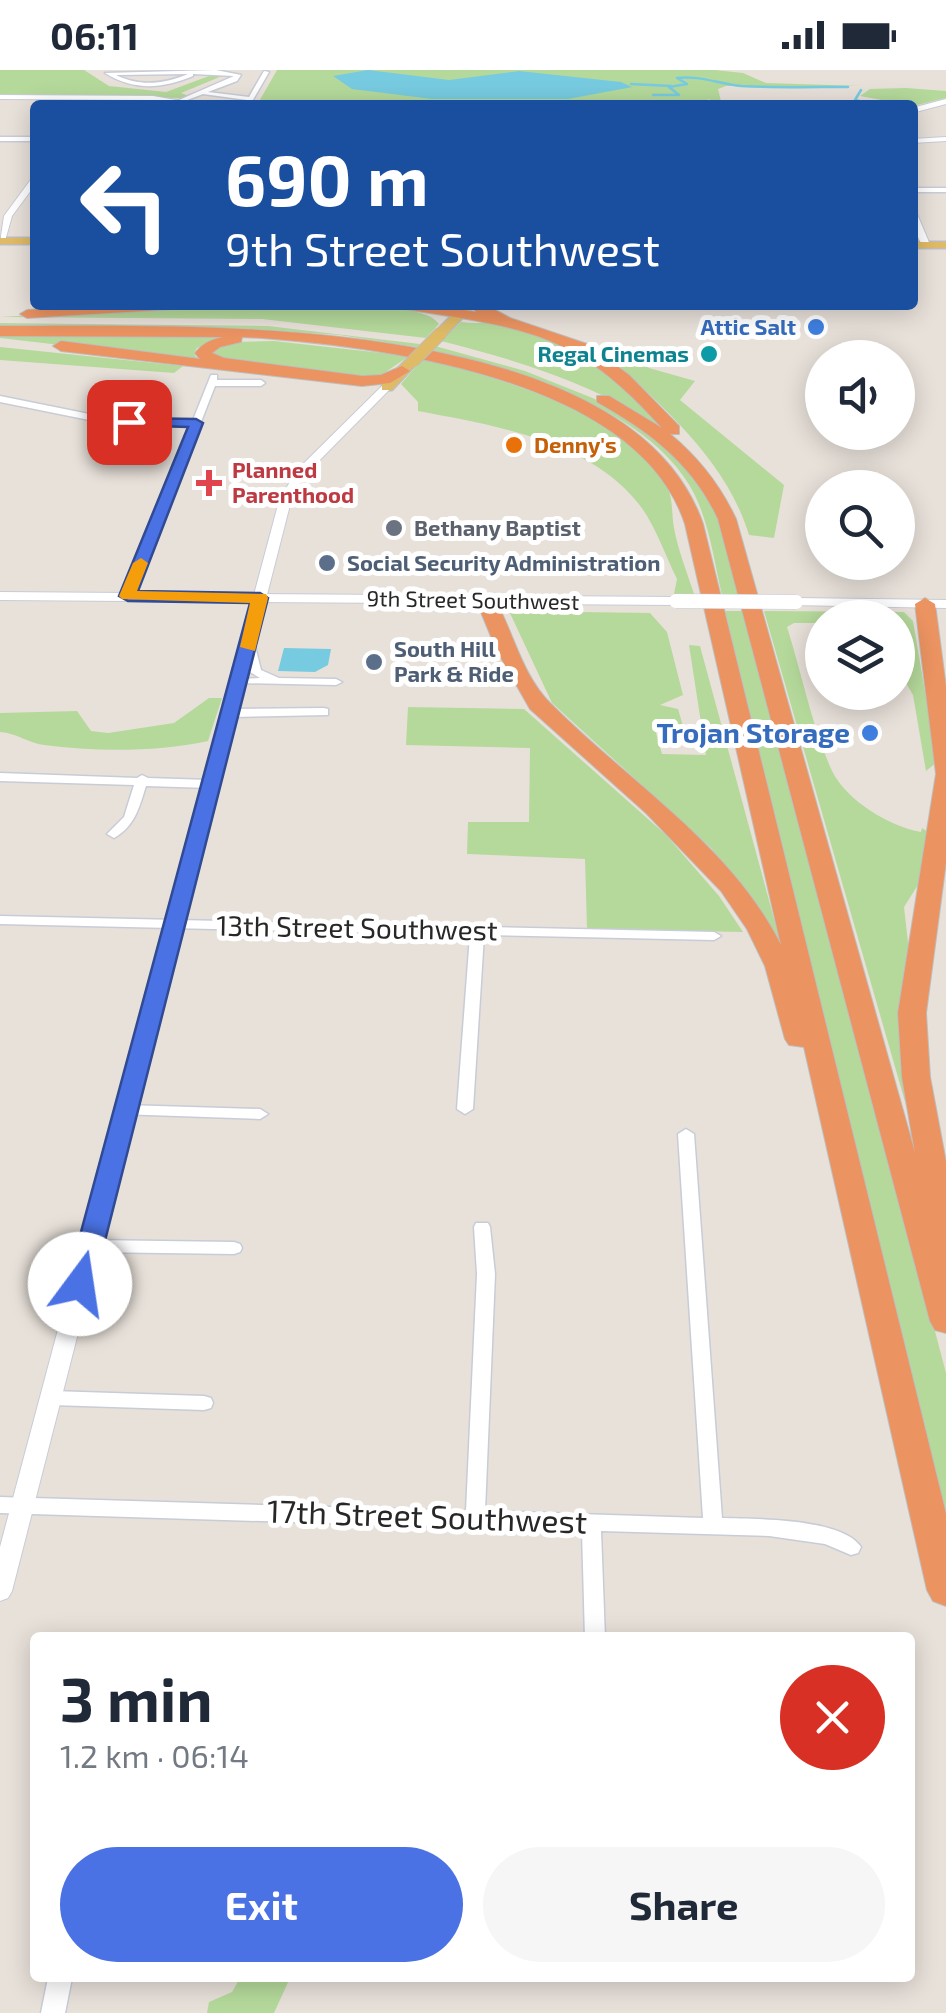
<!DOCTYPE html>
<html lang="en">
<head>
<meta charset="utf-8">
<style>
	body { margin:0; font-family:"Exo 2",sans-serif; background:#f6f6f7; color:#1f2937; height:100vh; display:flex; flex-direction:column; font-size:38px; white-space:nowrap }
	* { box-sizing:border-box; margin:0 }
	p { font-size:32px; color:#747a83 }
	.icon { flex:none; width:55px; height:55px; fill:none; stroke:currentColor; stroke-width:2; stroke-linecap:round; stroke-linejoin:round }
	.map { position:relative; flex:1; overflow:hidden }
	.panel { position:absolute; left:30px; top:1562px; width:885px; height:350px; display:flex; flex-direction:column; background:#fff; border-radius:10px; box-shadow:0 5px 25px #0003 }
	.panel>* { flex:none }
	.top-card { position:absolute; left:30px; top:30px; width:888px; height:210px; border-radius:10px; box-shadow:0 5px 25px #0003; background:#1a4fa0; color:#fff; overflow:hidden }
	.tools { position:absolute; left:805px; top:270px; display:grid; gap:20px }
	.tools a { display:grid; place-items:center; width:110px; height:110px; border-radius:50%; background:#fff; box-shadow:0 5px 25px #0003; font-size:50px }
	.pin { position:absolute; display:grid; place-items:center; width:85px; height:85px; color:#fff; margin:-42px; border-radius:20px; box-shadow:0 5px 15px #0006 }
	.me { position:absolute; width:110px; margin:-55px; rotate:14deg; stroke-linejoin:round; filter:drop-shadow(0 0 8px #0008) }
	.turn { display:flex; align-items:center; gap:35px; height:210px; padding:0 30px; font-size:45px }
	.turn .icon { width:130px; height:130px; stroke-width:2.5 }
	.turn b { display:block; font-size:70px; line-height:85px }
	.round { display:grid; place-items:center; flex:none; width:105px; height:105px; border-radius:52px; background:#f6f6f7 }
	.overview { display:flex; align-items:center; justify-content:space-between; height:170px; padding:0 30px }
	h1 { font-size:60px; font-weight:700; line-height:75px }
	.action { display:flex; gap:20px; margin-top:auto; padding:20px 30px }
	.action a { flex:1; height:115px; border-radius:60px; background:#4a72e4; color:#fff; font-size:40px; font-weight:700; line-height:115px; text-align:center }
	.action a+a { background:#f6f6f7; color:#1f2937 }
	.status { display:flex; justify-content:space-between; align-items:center; height:70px; padding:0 50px; background:#fff; direction:ltr }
	.status svg { height:28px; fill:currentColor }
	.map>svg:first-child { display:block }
	.green { fill:#b5d99b }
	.water { fill:#77cbe0 }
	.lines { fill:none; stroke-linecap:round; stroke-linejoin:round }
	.stream { stroke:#77cbe0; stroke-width:2.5 }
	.minor-casing { stroke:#c8ccd7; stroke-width:3 }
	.tertiary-casing { stroke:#c8ccd7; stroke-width:2 }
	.secondary-casing { stroke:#c8ccd7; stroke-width:2 }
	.primary-casing { stroke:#bebebe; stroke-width:3 }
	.motorway-casing { stroke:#bebebe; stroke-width:2 }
	.minor { fill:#fff; fill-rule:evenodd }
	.tertiary { fill:#fff; fill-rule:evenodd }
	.secondary { fill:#fff; fill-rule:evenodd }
	.primary { fill:#e0bb67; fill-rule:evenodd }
	.motorway { fill:#eb9361; fill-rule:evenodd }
	.secondary-bridge-casing { stroke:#c8ccd7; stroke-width:15; stroke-linecap:butt }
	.primary-bridge-casing { stroke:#bebebe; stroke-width:14; stroke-linecap:butt }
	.secondary-bridge { stroke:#fff; stroke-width:14 }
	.primary-bridge { stroke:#e0bb67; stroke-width:12 }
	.route { fill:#4a72e4; stroke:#304a94; stroke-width:2.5 }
	.slow { fill:#f59e0b }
	.shop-dot { fill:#3f7fe0; stroke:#fff; stroke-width:4 }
	.culture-dot { fill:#0f9aa8; stroke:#fff; stroke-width:4 }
	.food-dot { fill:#e8710a; stroke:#fff; stroke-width:4 }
	.health-dot { fill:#e0444e; stroke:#fff; stroke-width:4 }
	.worship-dot { fill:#6b7280; stroke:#fff; stroke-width:4 }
	.service-dot { fill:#5c6f8a; stroke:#fff; stroke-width:4 }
	.labels { text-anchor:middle; stroke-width:10; stroke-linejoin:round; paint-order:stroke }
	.far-shop-label { font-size:22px; font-weight:bold; fill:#366cbe; stroke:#fff; text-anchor:end }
	.far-culture-label { font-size:22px; font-weight:bold; fill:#0d838f; stroke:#fff; text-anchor:end }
	.far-food-label { font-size:22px; font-weight:bold; fill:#c56008; stroke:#fff; text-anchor:start }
	.far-health-label { font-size:22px; font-weight:bold; fill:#be3a42; stroke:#fff; text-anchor:start }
	.far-worship-label { font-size:22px; font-weight:bold; fill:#5b616d; stroke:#fff; text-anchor:start }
	.far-service-label { font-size:22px; font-weight:bold; fill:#4e5e75; stroke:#fff; text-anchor:start }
	.far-street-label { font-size:22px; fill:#272727; stroke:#fff }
	.shop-label { font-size:28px; font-weight:bold; fill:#366cbe; stroke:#fff; text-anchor:end }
	.street-label { font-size:28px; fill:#272727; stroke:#fff }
	.near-street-label { font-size:32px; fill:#272727; stroke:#fff }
</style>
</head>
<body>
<div class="status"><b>06:11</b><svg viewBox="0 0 49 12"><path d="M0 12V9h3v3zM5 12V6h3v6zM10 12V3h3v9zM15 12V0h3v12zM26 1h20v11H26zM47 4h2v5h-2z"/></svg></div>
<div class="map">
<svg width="946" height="1943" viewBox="0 0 946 1943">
	<rect width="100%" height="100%" fill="#e8e1da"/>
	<!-- green -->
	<g class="green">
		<path d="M0,0H84L109,16L166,22L217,3L227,4L181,23L189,26L183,28L3,25L0,24Z"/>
		<path d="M277,0H715L743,3L766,13L861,16H726L718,19L722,35L708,29L709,35H257Z"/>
		<path d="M906,18L946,21V28L913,36L860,26L870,19Z"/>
		<path d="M204,235C245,235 420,224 439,254L426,268L262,249L0,247Z"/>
		<path d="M461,252C474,254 487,252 501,253C570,260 620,312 665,359C594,315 521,291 441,271Z"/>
		<path d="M0,253L268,256L420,274L417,277L339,265L238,258L0,257Z"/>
		<path d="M0,264L224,267L197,278L194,283L198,291L0,268Z"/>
		<path d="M274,271L409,286L377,308L275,298L212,286L211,282L228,272Z"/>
		<path d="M435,276L525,301L595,329L676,383L717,440L741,525H722C713,487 708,440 684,407C633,334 514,300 432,280Z"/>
		<path d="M0,277L183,296L174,303L0,290Z"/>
		<path d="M614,278L649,298L695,311L680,330L784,415L774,468L749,465C725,387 660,335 602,280Z"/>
		<path d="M423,288C499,309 621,340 665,413C674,427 671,442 674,458C678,480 687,502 694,524H674L677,509C665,485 655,454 638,433C588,370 492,355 418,341V332L401,314Z"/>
		<path d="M509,541L650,543L667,562L683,625L660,635L678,639L683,656H654L662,684L706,685L689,575L700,576L789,904L738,813L711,778L552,633Z"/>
		<path d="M725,541H745L946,1303V1444Z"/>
		<path d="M764,541L904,542L913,551L937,692L926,701L913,625L898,599V548H822V553H794L787,557C802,604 812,657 832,701C847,731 889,756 921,762L922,758L931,764L923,807L904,837L909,881L910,1049Z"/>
		<path d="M209,628H222L208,671C157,682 96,682 44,675C28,673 17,663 0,662V643L77,641L91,661L108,663L174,653Z"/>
		<path d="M408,637L524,639L666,765L719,826L743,862L587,859L585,789L467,784L468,752H529L530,678L406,675Z"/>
		<path d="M240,1908H290L274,1943H207L209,1932L232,1922Z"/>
	</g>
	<!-- water -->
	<g class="water">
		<path d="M368,0L449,10L519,1L621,12L632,17L568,29H432L352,19L333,6Z"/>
		<path d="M284,578L331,579L328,595L315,602L278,601Z"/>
	</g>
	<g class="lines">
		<!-- stream -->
		<g class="stream">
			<path d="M631,14L671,16"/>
			<path d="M861,20L855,30L875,35"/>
			<path d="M653,25H679L669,17L687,14L677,8C699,5 719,14 741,16C777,18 813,17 848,17"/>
		</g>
		<!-- minor casing -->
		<g class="minor-casing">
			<g id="minor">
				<path d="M216,0L241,5L237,11L208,22L249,27L264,1L269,2L250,35H244L247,30L203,24L182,32L179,30L234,6L193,4V6C162,19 134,21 105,3ZM188,4C164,14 140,17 116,5Z"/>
				<rect x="0" y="67" width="35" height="4"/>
				<rect x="912" y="118" width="34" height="4"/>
				<path d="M211,305H217V310H261L265,313L261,316H215L133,526L124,528L123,526L190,356L99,352L0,332V326L99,346L193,350Z"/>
				<path d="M249,573L255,576L261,600L279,608L336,609L342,612L336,615L237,613V609L260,608L250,602L243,576Z"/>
				<path d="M324,638L328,639V645L231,647L225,643L231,639Z"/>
				<path d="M0,703L137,708L142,705L148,708L209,710L215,714L209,718L146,716C139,738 135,756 114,768L107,764L124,747L134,715L0,711Z"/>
				<path d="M0,846L714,862L721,866L714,870L484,865L473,1039L465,1044L457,1039L470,865L0,854Z"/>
				<path d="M125,1035L260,1039L268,1044L260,1049L119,1044L117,1040L119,1036Z"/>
				<path d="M686,1059L694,1064L722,1448C755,1449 842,1448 861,1477L858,1483L851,1485L825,1474L769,1466L601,1461L605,1568H585L582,1461L0,1443V1427L466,1441L477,1204L474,1157L476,1153H488L490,1157L495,1204L485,1441L703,1448L678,1064Z"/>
				<path d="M90,1170L234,1172L240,1174L242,1178L240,1182L234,1184L90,1182L84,1180L82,1176L84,1172Z"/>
				<path d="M52,1321L204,1326L211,1328L213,1333L211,1338L204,1340L52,1335L45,1333L43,1328L45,1323Z"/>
				<path d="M48,1908H72L65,1943H41Z"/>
			</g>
		</g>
		<!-- tertiary casing -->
		<g class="tertiary-casing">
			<g id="tertiary">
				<path d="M0,25L153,26L205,35L153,30L0,29Z"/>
				<path d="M32,60H35V67L31,65Z"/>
				<path d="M946,67V71L912,73V69Z"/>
				<path d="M32,108H35V115L12,146L5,171L0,173L4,146Z"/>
				<path d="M383,315L392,317L305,405L291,431L12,1521L8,1528L0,1531V1477L279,431L296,401Z"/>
			</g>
		</g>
		<!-- secondary casing -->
		<g class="secondary-casing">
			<g id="secondary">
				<path d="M946,29V34L912,43V38Z"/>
				<path d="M912,68L918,69V73H912Z"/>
				<path d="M912,141L917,144L931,177L922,175L912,155Z"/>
				<path d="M0,522L676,527L683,531L676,535L0,530Z"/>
				<path d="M796,528L946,530V538L791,535V529Z"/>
			</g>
		</g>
		<!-- primary casing -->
		<g class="primary-casing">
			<g id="primary">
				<rect x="0" y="168" width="35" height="6"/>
				<rect x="912" y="172" width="34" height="6"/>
				<path d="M462,235H475L445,266H437V260Z"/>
				<path d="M408,288L419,291L392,320H382V314Z"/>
			</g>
		</g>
		<!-- motorway casing -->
		<g class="motorway-casing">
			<g id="motorway">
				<path d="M102,235H182L175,239L27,248L20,244L27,240Z"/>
				<path d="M398,235H433L476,242L471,235H486L510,248L587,274L629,305L679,356V364H670C699,388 720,415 736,449L915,1083L902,1007L898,943L936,704L915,534L925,528L935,534L946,617V792L926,943L930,1007L946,1092V1263L935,1260L930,1251L718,449C693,394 649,361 597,332V326H609L662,358C575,261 528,259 405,239Z"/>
				<path d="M0,256C183,256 629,238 703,454L946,1444V1536L933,1531L927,1520L804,977L789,975L785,969L765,896L747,859L721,821L646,743L530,639L497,581L476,530L486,524L493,526C513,560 521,604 550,633C627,711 730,774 781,875L685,454C638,310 391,278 262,268L242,267L241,272L220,277L212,283L224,288L362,306L381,305L402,296L410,301L390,313L362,316L61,281L53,276L61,271L200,289L195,283C203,273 212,269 224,267L0,266Z"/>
			</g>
		</g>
		<!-- minor -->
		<use href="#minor" class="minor"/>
		<!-- tertiary -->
		<use href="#tertiary" class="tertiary"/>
		<!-- secondary -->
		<use href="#secondary" class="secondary"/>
		<!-- primary -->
		<use href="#primary" class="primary"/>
		<!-- motorway -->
		<use href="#motorway" class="motorway"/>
		<!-- secondary-bridge casing -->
		<g class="secondary-bridge-casing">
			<path id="secondary-bridge" d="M676,531L796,532"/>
		</g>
		<!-- primary-bridge casing -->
		<g class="primary-bridge-casing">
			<path id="primary-bridge" d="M413,291L441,263"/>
		</g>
		<!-- secondary-bridge -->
		<use href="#secondary-bridge" class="secondary-bridge"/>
		<!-- primary-bridge -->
		<use href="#primary-bridge" class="primary-bridge"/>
	</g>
	<!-- route -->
	<path class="route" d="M129,348L196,349L203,353L138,521L260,523L268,528L94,1214L90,1220H71L67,1214L250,533L128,531L119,526L188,357L124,355V349Z"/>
	<!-- slow -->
	<path class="slow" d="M141,488L148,493L137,521L266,524L268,528L255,581L240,577L250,533L122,529L119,526L133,493Z"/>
	<!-- markers -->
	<g class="shop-dot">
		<circle cx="816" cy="257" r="10"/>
		<circle cx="870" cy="663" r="10"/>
	</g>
	<circle class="culture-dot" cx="709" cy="284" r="10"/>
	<circle class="food-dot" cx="514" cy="375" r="10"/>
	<path class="health-dot" d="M204 398h10v10h10v10h-10v10h-10v-10h-10v-10h10z"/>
	<circle class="worship-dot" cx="394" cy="458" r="10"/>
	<g class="service-dot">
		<circle cx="327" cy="493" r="10"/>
		<circle cx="374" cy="592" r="10"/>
	</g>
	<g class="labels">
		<!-- far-shop labels -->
		<g class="far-shop-label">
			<text x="796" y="265">Attic Salt</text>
		</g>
		<!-- far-culture labels -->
		<g class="far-culture-label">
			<text x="689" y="292">Regal Cinemas</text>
		</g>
		<!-- far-food labels -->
		<g class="far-food-label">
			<text x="534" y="383">Denny's</text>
		</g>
		<!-- far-health labels -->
		<g class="far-health-label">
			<text x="232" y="408">Planned<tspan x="232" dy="25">Parenthood</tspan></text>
		</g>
		<!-- far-worship labels -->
		<g class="far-worship-label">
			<text x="414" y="466">Bethany Baptist</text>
		</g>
		<!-- far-service labels -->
		<g class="far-service-label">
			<text x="347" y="501">Social Security Administration</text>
			<text x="394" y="587">South Hill<tspan x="394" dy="25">Park &amp; Ride</tspan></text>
		</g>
		<!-- far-street labels -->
		<g class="far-street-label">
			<text transform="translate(473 530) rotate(1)" y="8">9th Street Southwest</text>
		</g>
		<!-- shop labels -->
		<g class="shop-label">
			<text x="850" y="673">Trojan Storage</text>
		</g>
		<!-- street labels -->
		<g class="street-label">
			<text transform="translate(357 858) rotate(1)" y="10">13th Street Southwest</text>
		</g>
		<!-- near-street labels -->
		<g class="near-street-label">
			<text transform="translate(427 1447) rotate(2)" y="11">17th Street Southwest</text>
		</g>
	</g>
</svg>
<div class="tools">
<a><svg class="icon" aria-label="sound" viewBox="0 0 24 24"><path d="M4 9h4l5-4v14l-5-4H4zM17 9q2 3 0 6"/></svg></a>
<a><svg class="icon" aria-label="search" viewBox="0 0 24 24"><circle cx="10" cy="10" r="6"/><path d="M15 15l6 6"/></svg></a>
<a><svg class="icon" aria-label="layers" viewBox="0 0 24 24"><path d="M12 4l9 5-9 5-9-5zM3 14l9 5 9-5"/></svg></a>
</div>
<div class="pin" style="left:129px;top:352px;background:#d93025"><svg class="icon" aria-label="arrive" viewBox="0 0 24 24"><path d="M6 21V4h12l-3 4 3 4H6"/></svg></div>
<svg class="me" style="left:80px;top:1214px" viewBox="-20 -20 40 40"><circle r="19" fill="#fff"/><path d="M0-13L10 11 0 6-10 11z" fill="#4a72e4"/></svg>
<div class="top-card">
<div class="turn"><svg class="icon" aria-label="left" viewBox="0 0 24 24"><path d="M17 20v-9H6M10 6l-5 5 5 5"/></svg><div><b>690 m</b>9th Street Southwest</div></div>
</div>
<section class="panel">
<div class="overview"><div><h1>3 min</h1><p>1.2 km · 06:14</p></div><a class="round" style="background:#d93025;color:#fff"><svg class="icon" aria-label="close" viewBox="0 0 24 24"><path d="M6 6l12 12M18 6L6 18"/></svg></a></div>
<div class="action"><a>Exit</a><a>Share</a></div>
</section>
</div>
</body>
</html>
